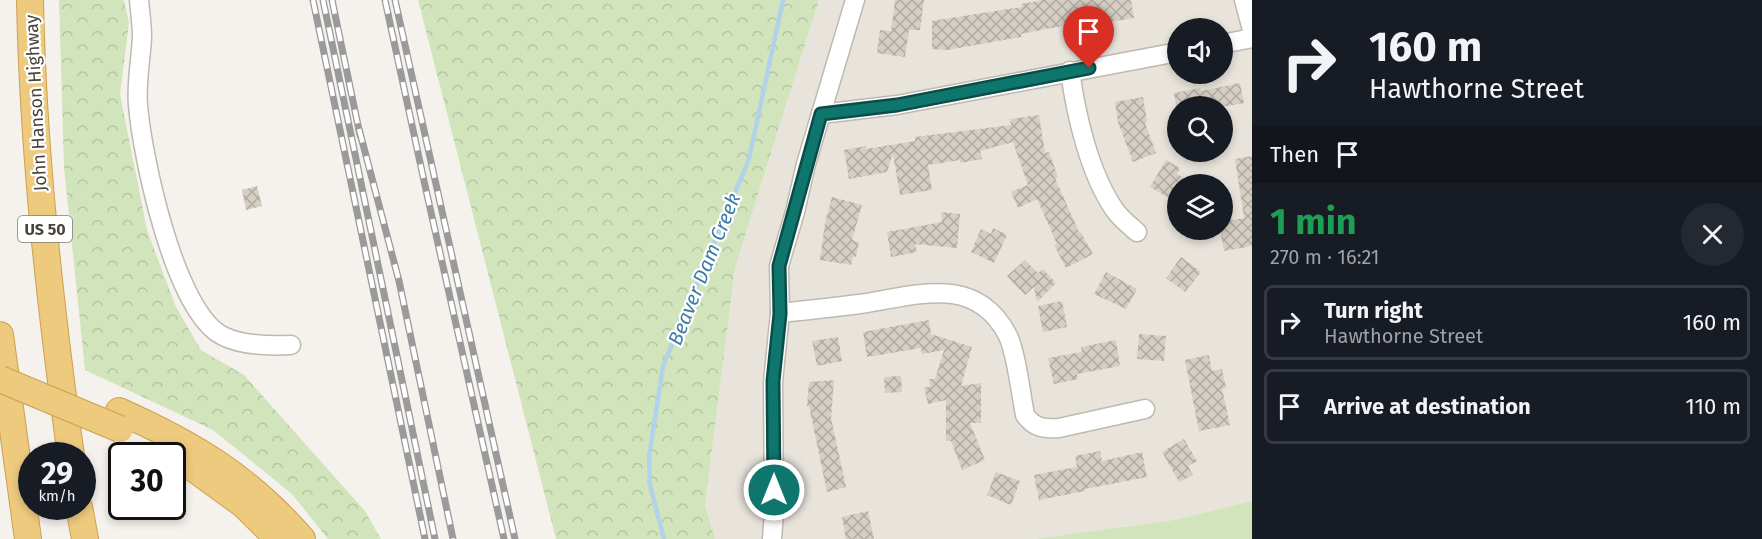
<!DOCTYPE html>
<html lang="en">
<head>
<meta charset="utf-8">
<style>
	body { margin:0; font-family:"Fira Sans",sans-serif; background:#242831; color:#f1f3f6; height:100vh; display:flex; flex-direction:column; font-size:22px; white-space:nowrap }
	* { box-sizing:border-box; margin:0 }
	p { font-size:20px; color:#9ea1a6 }
	.icon { flex:none; width:33px; height:33px; fill:none; stroke:currentColor; stroke-width:2; stroke-linecap:round; stroke-linejoin:round }
	.map { position:relative; flex:1; overflow:hidden }
	.sheet { display:flex; flex-direction:column; background:#171b24; width:510px }
	.sheet>* { flex:none }
	.top-card { background:#171b24; color:#f1f3f6; overflow:hidden }
	.controls { position:absolute; left:1167px; top:18px; display:grid; gap:12px }
	.controls a { display:grid; place-items:center; width:66px; height:66px; border-radius:50%; background:#171b24; box-shadow:0 3px 9px #0003; font-size:30px }
	.speed { position:absolute; left:18px; top:442px; display:flex; gap:12px; font-size:30px; font-weight:700; text-align:center }
	.speed>* { display:grid; place-content:center; width:78px; height:78px; border-radius:50%; background:#171b24; box-shadow:0 3px 9px #0003; line-height:1 }
	.speed small { font-size:15px; font-weight:400 }
	.speed .limit { border:3px solid #111; border-radius:9px; background:#fff; color:#111 }
	.pin { position:absolute; display:grid; place-items:center; width:51px; height:51px; color:#fff; margin:-62px -26px; border-radius:50% 50% 50% 0; rotate:-45deg; box-shadow:0 0 6px #0007 }
	.pin .icon { rotate:45deg }
	.me { position:absolute; width:66px; margin:-33px; rotate:0deg; stroke-linejoin:round; filter:drop-shadow(0 0 4px #0008) }
	.turn { display:flex; align-items:center; gap:21px; height:126px; padding:0 18px; font-size:27px }
	.turn .icon { width:78px; height:78px; stroke-width:2.5 }
	.turn b { display:block; font-size:42px; line-height:51px }
	.then { display:flex; align-items:center; height:57px; padding:0 18px; background:#0003; gap:12px; font-size:22px }
	.round { display:grid; place-items:center; flex:none; width:63px; height:63px; border-radius:32px; background:#242831 }
	.head { display:flex; align-items:center; justify-content:space-between; height:102px; padding:0 18px }
	h1 { font-size:36px; font-weight:700; line-height:45px; color:#1e9e55 }
	ul { padding:0; list-style:none }
	li { display:flex; align-items:center; gap:18px; height:75px; margin:0 12px 9px; padding:0 6px; border:3px solid #363941; border-radius:9px }
	li div { flex:1 }
	li b { display:block; font-size:22px }
	li em { font-style:normal }
	main { display:flex; flex:1; min-height:0 }
	.map>svg:first-child { display:block }
	.residential { fill:#e8e4dc; fill-rule:evenodd }
	.forest { fill:url(#forest-crowns) }
	.green { fill:#d1e4bb }
	.lines { fill:none; stroke-linecap:round; stroke-linejoin:round }
	.stream { stroke:#b1d2e9; stroke-width:4.5 }
	.building { fill:url(#building-cross-hatch) }
	.minor-casing { stroke:#bfbab0; stroke-width:21 }
	.highway-casing { stroke:#cca04f; stroke-width:28 }
	.minor { stroke:#fff; stroke-width:18 }
	.highway { stroke:#eeca7f; stroke-width:26 }
	.rail-casing { stroke:#9a9a9a; stroke-width:7 }
	.rail { stroke:#fff; stroke-width:4.5; stroke-dasharray:14; stroke-linecap:butt }
	.highway-bridge-casing { stroke:#cca04f; stroke-width:28; stroke-linecap:butt }
	.highway-bridge { stroke:#eeca7f; stroke-width:26 }
	.route-casing { stroke:#0a4d48; stroke-width:15 }
	.route { stroke:#0f766e; stroke-width:10 }
	.labels { text-anchor:middle; stroke-width:4.5; stroke-linejoin:round; paint-order:stroke }
	.shield { fill:#fff; stroke:#807c76; stroke-width:1.5 }
	.shield-label { font-size:16px; font-weight:bold; fill:#49443b }
	.street-label { font-size:18px; fill:#49443b; stroke:#fff }
	.water-label { font-size:20px; font-style:italic; fill:#3f7ba9; stroke:#fff }
</style>
</head>
<body>
<main>
<div class="map">
<svg width="1252" height="539" viewBox="0 0 1252 539">
	<defs>
		<pattern id="forest-crowns" width="20" height="18" patternUnits="userSpaceOnUse" patternTransform="scale(1.5)"><rect width="20" height="18" fill="#d1e4bb"/><path d="M2 6a3 3 0 1 1 6 0M12 15a3 3 0 1 1 6 0" fill="none" stroke="#b5c5a2"/></pattern>
		<pattern id="building-cross-hatch" width="8" height="8" patternUnits="userSpaceOnUse" patternTransform="scale(1.5)"><rect width="8" height="8" fill="#d5cec4"/><path d="M0 0l8 8M0 8l8-8" fill="none" stroke="#afa9a0"/></pattern>
	</defs>
	<rect width="100%" height="100%" fill="#f5f2ed"/>
	<!-- residential -->
	<path class="residential" d="M819,0H1252V501L1174,520L1034,539H715L705,506L735,268ZM1178,28H1222V74H1178ZM1178,106H1222V152H1178ZM1178,184H1222V230H1178Z"/>
	<!-- forest -->
	<g class="forest">
		<path d="M59,0H124L129,23L120,94L147,230L176,307L201,350L244,375L365,511L381,539H328L292,494L213,430L85,370L64,167Z"/>
		<path d="M418,0H819L735,268L705,505L715,539H556Z"/>
	</g>
	<!-- green -->
	<path class="green" d="M1252,501V539H1034L1174,520Z"/>
	<g class="lines">
		<!-- stream -->
		<path class="stream" d="M664,539L650,485L649,457L663,366L749,159L783,0"/>
	</g>
	<!-- building -->
	<g class="building">
		<path d="M895,0H924L920,30H909L905,57L877,53L880,30L891,31Z"/>
		<path d="M1043,0H1131L1134,18L1108,22L1107,19L1046,29L1021,34V37L947,50L932,49V21L1022,7L1021,4Z"/>
		<path d="M1240,83L1244,103L1227,106H1176L1174,93L1200,88L1201,91Z"/>
		<path d="M1143,97L1147,122L1145,123L1156,153L1133,162L1118,122L1115,102Z"/>
		<path d="M1039,115L1045,153L1049,152L1058,177L1055,178L1079,232L1080,231L1093,254L1066,268L1054,245L1057,244L1037,199L1018,208L1011,192L1028,185L1013,142L980,151L982,159L960,163V160L928,165L932,190L900,195L893,154L887,172L849,179L844,150L866,146V149L897,144L915,141V137L1011,125L1010,119Z"/>
		<path d="M1252,156V246L1224,251L1220,230H1222V222L1244,218L1235,159Z"/>
		<path d="M1166,160L1180,168L1177,174L1196,184H1178V190L1172,200L1150,187Z"/>
		<path d="M257,186L262,206L246,210L242,190Z"/>
		<path d="M832,197L862,205L852,240L859,242L856,257H853L851,265L820,260L825,223Z"/>
		<path d="M941,212L960,214L957,248L915,244L917,252L891,257L887,232L942,222Z"/>
		<path d="M993,228L1007,235L994,263L971,252L981,229L991,234Z"/>
		<path d="M1181,257L1201,272L1185,292L1166,278Z"/>
		<path d="M1025,260L1038,273L1043,269L1056,283L1037,302L1034,287L1025,295L1007,276Z"/>
		<path d="M1106,272L1137,289L1126,309L1094,294Z"/>
		<path d="M1062,301L1067,327L1043,332L1038,306Z"/>
		<path d="M929,320L931,334L972,347L961,386L981,383V423H970L985,460L962,470L951,441H946V400L928,404L924,387H930L929,379H935L944,350L922,354L921,348L867,357L863,332Z"/>
		<path d="M1139,334L1166,336L1164,361L1137,359Z"/>
		<path d="M838,337L842,361L817,366L812,341Z"/>
		<path d="M1116,340L1120,366L1077,374L1078,379L1054,384L1048,358L1082,352L1081,347Z"/>
		<path d="M1209,355L1212,371L1222,369L1226,388L1222,389L1230,425L1199,431L1185,360Z"/>
		<path d="M901,376L902,392L885,393L884,377Z"/>
		<path d="M834,380L831,418L846,487L827,492L809,406H807L809,382Z"/>
		<path d="M1184,439L1197,461L1188,466L1193,475L1179,482L1162,452Z"/>
		<path d="M1100,451L1102,461L1142,452L1147,477L1085,489V491L1039,500L1034,475L1077,467L1075,456Z"/>
		<path d="M996,472L1020,481L1011,505L987,495Z"/>
		<path d="M868,511L874,539H846L842,517Z"/>
	</g>
	<g class="lines">
		<!-- minor casing -->
		<g class="minor-casing">
			<g id="minor">
				<path d="M139,0C140,12 142,25 142,37C141,59 136,82 138,105C142,156 175,313 223,336C243,346 269,346 291,345"/>
				<path d="M1244,0L1252,30"/>
				<path d="M1222,44L1252,38"/>
				<path d="M1070,71C1076,115 1089,172 1114,209C1120,218 1129,225 1137,232"/>
				<path d="M821,114L897,105L1178,52"/>
				<path d="M780,313C809,310 838,307 867,303C920,294 976,276 1007,334C1016,350 1021,395 1025,415C1034,428 1044,429 1059,428L1145,409"/>
				<path d="M772,539L774,513L773,382L780,313L779,266L795,212L806,164L855,0"/>
			</g>
		</g>
		<!-- highway casing -->
		<g class="highway-casing">
			<g id="highway">
				<path d="M30,0C33,152 50,305 71,456"/>
				<path d="M0,335L28,539"/>
				<path d="M119,411C193,444 248,477 302,539"/>
				<path d="M182,460L244,505L278,539"/>
				<path d="M79,507L85,539"/>
			</g>
		</g>
		<!-- minor -->
		<use href="#minor" class="minor"/>
		<!-- highway -->
		<use href="#highway" class="highway"/>
		<!-- rail casing -->
		<g class="rail-casing">
			<g id="rail">
				<path d="M313,0L425,539"/>
				<path d="M323,0L435,539"/>
				<path d="M332,0L360,135"/>
				<path d="M385,0L426,190L504,539"/>
				<path d="M395,0L515,539"/>
				<path d="M359,129L399,281L453,539"/>
			</g>
		</g>
		<!-- rail -->
		<use href="#rail" class="rail"/>
		<!-- highway-bridge casing -->
		<g class="highway-bridge-casing">
			<path id="highway-bridge" d="M0,379L120,429"/>
		</g>
		<!-- highway-bridge -->
		<use href="#highway-bridge" class="highway-bridge"/>
	</g>
	<g class="lines">
		<!-- route casing -->
		<g class="route-casing">
			<path id="route" d="M774,490L773,381L780,314L779,266L821,114L897,105L1089,68"/>
		</g>
		<!-- route -->
		<use href="#route" class="route"/>
	</g>
	<g class="labels">
		<!-- shield labels -->
		<rect class="shield" x="18" y="216" width="54" height="26" rx="4.5"/>
		<g class="shield-label">
			<text x="45" y="235">US 50</text>
		</g>
		<!-- street labels -->
		<g class="street-label">
			<text transform="translate(36 103) rotate(-93)" y="6">John Hanson Highway</text>
		</g>
		<!-- water labels -->
		<g class="water-label">
			<text transform="translate(704 269) rotate(-68)" y="7">Beaver Dam Creek</text>
		</g>
	</g>
</svg>
<div class="controls">
<a><svg class="icon" aria-label="sound" viewBox="0 0 24 24"><path d="M4 9h4l5-4v14l-5-4H4zM17 9q2 3 0 6"/></svg></a>
<a><svg class="icon" aria-label="search" viewBox="0 0 24 24"><circle cx="10" cy="10" r="6"/><path d="M15 15l6 6"/></svg></a>
<a><svg class="icon" aria-label="layers" viewBox="0 0 24 24"><path d="M12 4l9 5-9 5-9-5zM3 14l9 5 9-5"/></svg></a>
</div>
<div class="speed"><div>29<small>km/h</small></div><div class="limit">30</div></div>
<div class="pin" style="left:1089px;top:68px;background:#d93025"><svg class="icon" aria-label="arrive" viewBox="0 0 24 24"><path d="M6 21V4h12l-3 4 3 4H6"/></svg></div>
<svg class="me" style="left:774px;top:490px" viewBox="-20 -20 40 40"><circle r="17" fill="#0f766e" stroke="#fff" stroke-width="3"/><path d="M0-11L8 9 0 5-8 9z" fill="#fff"/></svg>
</div>
<section class="sheet">
<div class="top-card">
<div class="turn"><svg class="icon" aria-label="right" viewBox="0 0 24 24"><path d="M7 20v-9h11M14 6l5 5-5 5"/></svg><div><b>160 m</b>Hawthorne Street</div></div>
<div class="then">Then<svg class="icon" aria-label="arrive" viewBox="0 0 24 24"><path d="M6 21V4h12l-3 4 3 4H6"/></svg></div>
</div>
<div class="head"><div><h1>1 min</h1><p>270 m · 16:21</p></div><a class="round"><svg class="icon" aria-label="close" viewBox="0 0 24 24"><path d="M6 6l12 12M18 6L6 18"/></svg></a></div>
<ul>
<li><svg class="icon" aria-label="right" viewBox="0 0 24 24"><path d="M7 20v-9h11M14 6l5 5-5 5"/></svg><div><b>Turn right</b><p>Hawthorne Street</p></div><em>160 m</em></li>
<li><svg class="icon" aria-label="arrive" viewBox="0 0 24 24"><path d="M6 21V4h12l-3 4 3 4H6"/></svg><div><b>Arrive at destination</b></div><em>110 m</em></li>
</ul>
</section>
</main>
</body>
</html>
